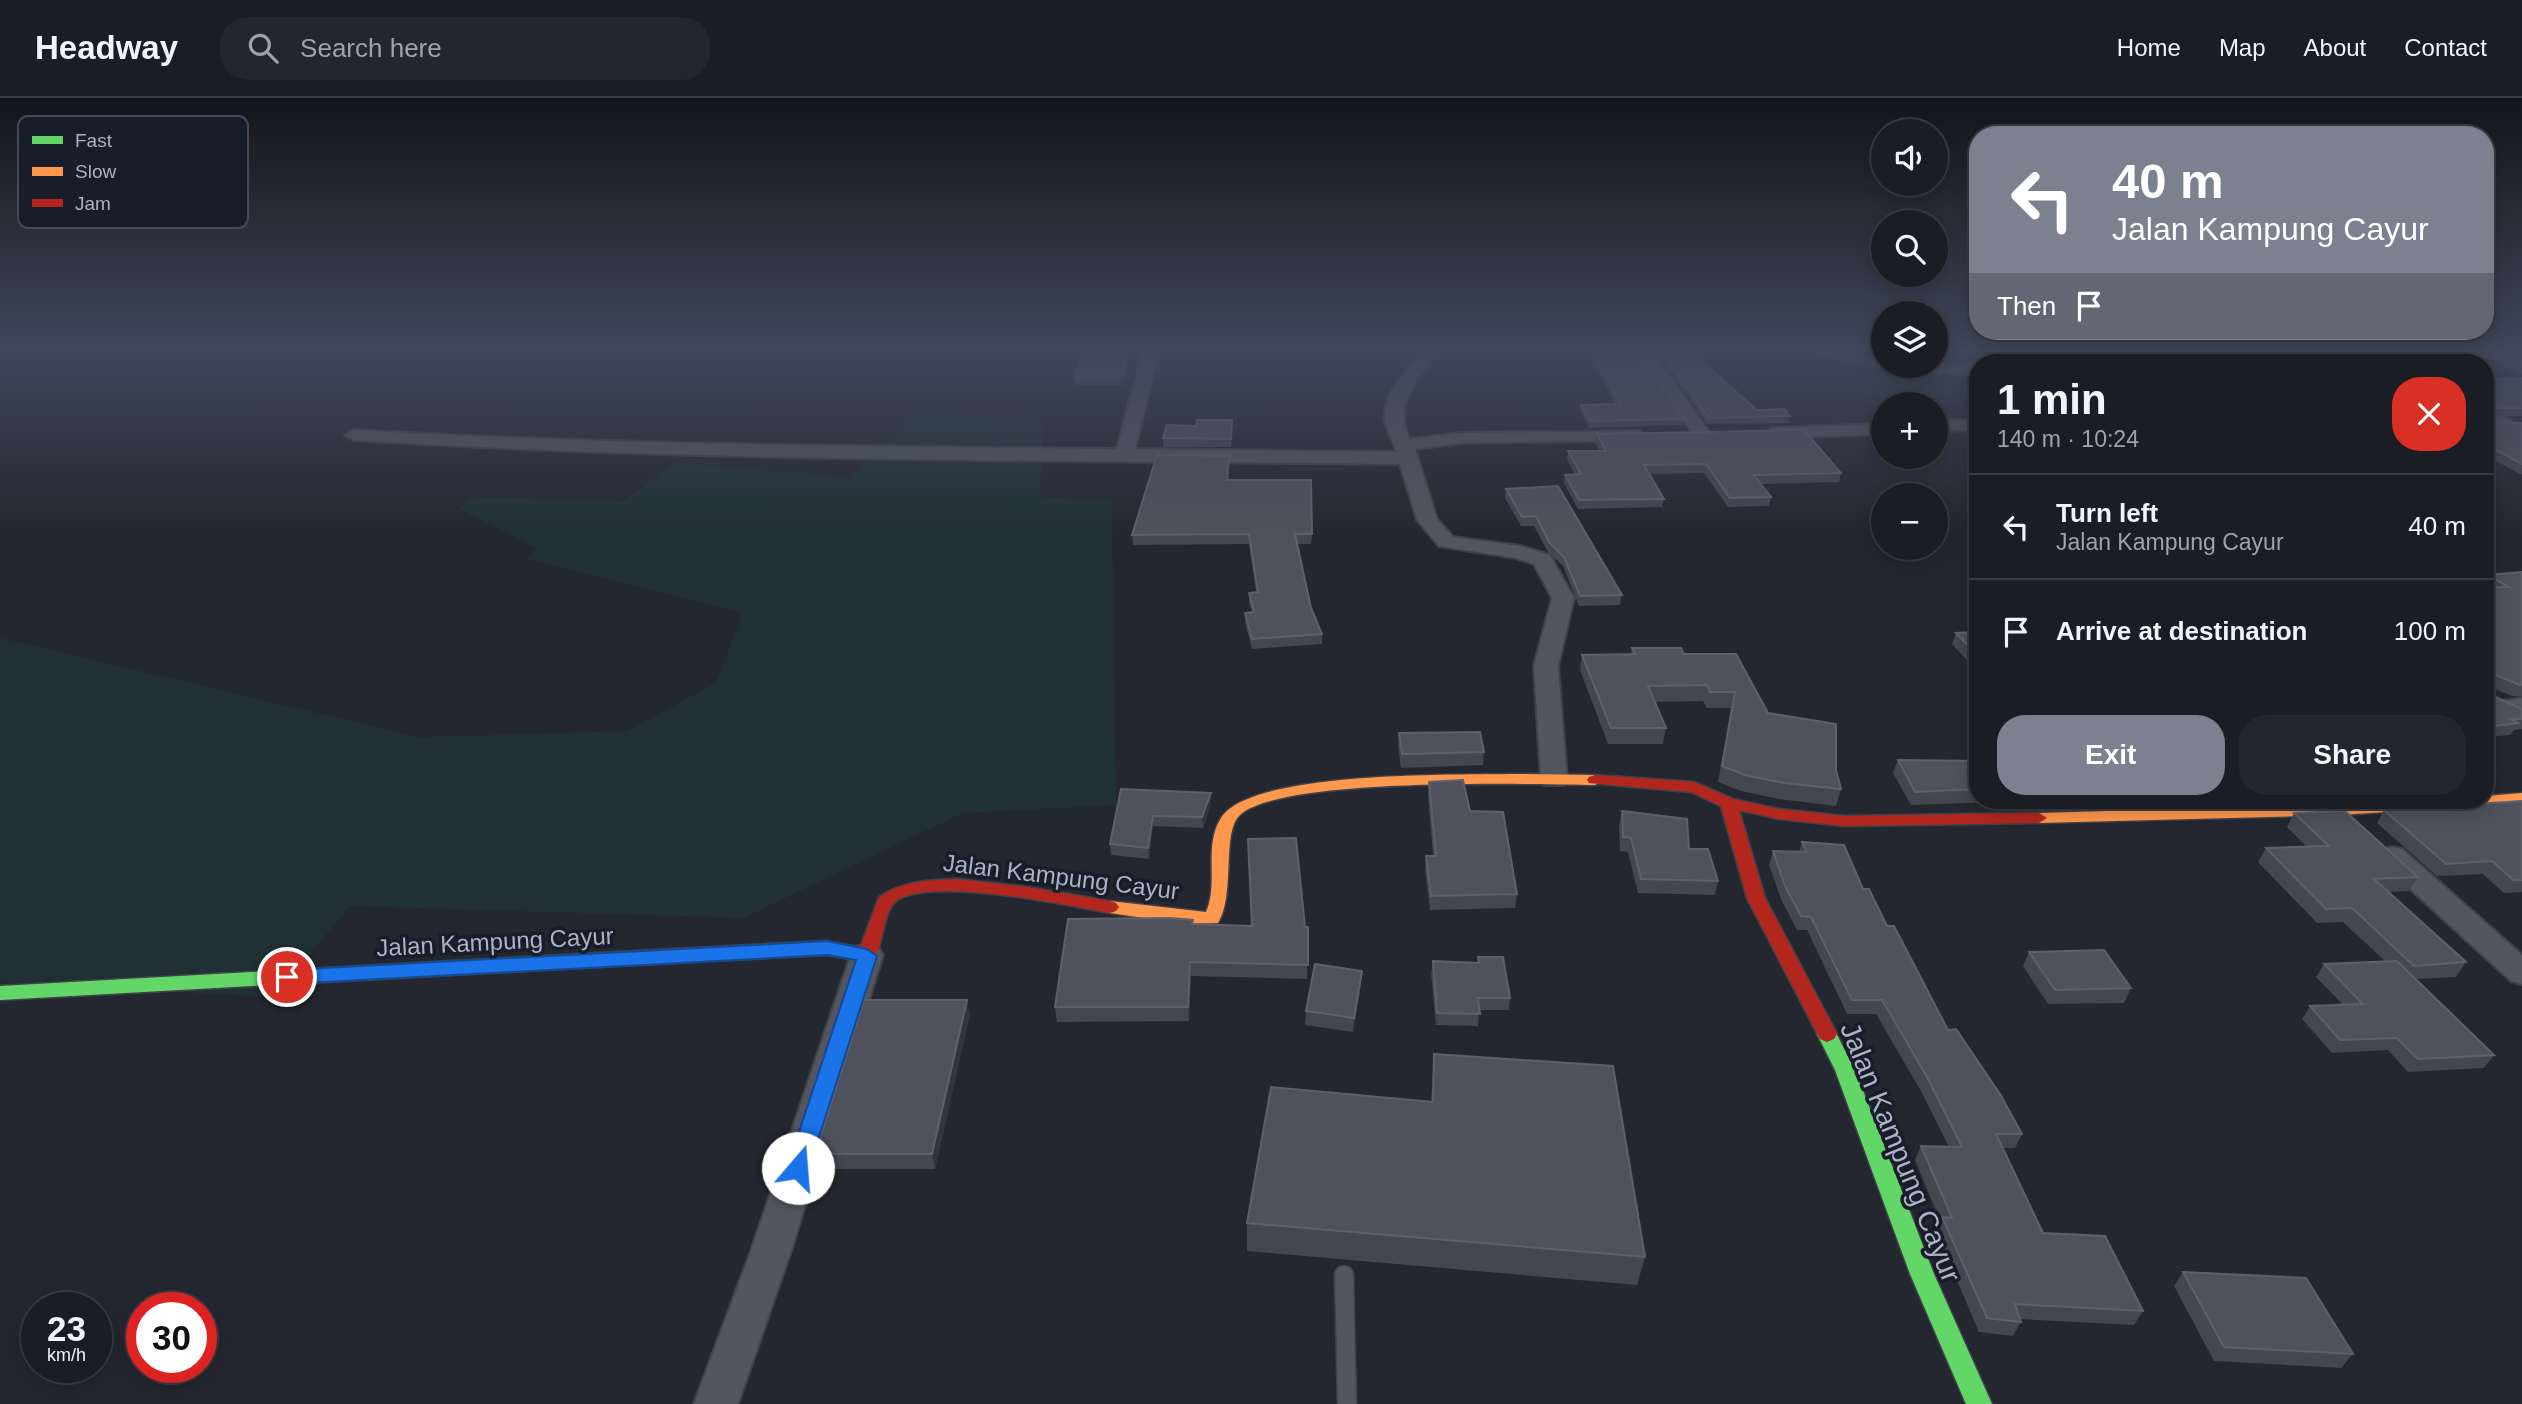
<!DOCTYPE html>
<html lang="en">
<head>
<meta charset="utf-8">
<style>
	body { margin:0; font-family:Helvetica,sans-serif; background:#24262c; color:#f1f3f6; height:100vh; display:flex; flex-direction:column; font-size:26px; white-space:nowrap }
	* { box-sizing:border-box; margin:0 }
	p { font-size:23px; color:#a0a2a6 }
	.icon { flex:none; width:38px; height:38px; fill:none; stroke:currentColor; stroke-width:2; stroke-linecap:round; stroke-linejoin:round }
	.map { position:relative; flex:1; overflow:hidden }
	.sheet { position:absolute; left:1969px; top:256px; width:525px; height:455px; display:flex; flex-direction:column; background:#1b1d24; border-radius:28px; box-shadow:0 4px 18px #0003,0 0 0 2px #393b41 }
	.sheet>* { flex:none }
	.banner { position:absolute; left:1969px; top:28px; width:525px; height:214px; border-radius:28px; box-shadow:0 4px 18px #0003,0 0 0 2px #393b41; background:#7c8190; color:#fff; overflow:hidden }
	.tools { position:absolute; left:1871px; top:21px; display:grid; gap:14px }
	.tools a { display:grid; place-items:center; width:77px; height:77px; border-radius:50%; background:#1b1d24; box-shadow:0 4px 18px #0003,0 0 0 2px #393b41; font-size:35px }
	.speed { position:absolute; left:21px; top:1194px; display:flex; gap:14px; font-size:35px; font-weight:700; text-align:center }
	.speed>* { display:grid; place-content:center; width:91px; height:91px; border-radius:50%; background:#1b1d24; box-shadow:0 4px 18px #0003,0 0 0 2px #393b41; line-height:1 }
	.speed small { font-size:18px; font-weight:400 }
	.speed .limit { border:10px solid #d22; background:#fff; color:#111 }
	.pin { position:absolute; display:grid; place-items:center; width:60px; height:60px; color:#fff; margin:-30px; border:4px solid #fff; border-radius:50%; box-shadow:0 2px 7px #0007 }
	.me { position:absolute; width:77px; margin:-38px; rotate:18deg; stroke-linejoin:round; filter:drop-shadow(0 0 5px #0008) }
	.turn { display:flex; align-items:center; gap:24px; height:147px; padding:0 28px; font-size:32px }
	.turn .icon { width:91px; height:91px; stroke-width:2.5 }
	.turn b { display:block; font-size:49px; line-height:60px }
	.then { display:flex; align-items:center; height:66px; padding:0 28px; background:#0003; gap:14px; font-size:26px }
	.round { display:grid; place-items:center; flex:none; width:74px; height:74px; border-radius:28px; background:#24262c }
	.summary { display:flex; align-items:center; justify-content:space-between; height:119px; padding:0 28px }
	h1 { font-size:42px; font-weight:700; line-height:52px }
	.button { display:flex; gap:14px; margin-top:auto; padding:14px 28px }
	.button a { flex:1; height:80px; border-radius:28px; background:#7c8190; color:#fff; font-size:28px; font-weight:700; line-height:80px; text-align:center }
	.button a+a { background:#24262c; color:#f1f3f6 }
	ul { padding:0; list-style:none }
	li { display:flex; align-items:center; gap:21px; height:105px; padding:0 28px; border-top:2px solid #393b41 }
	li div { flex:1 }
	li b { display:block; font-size:26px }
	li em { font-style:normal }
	header { display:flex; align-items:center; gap:42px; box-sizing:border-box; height:98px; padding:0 35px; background:#1b1d24; border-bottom:2px solid #393b41 }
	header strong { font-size:33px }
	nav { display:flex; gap:38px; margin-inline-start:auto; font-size:24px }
	.search { width:490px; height:63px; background:#24262c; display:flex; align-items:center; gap:18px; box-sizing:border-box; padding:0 24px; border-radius:28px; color:#a0a2a6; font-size:26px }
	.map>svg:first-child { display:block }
	.green { fill:#213035 }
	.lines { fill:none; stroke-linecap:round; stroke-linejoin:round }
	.lane-casing { stroke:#404249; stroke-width:21 }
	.street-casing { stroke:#404249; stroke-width:4 }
	.fast-casing { stroke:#404249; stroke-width:3 }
	.slow-casing { stroke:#404249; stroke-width:3 }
	.jam-casing { stroke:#404249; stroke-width:3 }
	.lane { stroke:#53565f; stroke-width:18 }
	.street { fill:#53565f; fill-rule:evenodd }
	.fast { fill:#63d668; fill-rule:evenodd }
	.slow { fill:#ff974d; fill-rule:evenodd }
	.jam { fill:#b3261e; fill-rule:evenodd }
	.wall { fill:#444650 }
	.shaded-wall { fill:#32353e }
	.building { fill:#4f525c; stroke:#5e606c; stroke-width:2 }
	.route { fill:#1a73e8; stroke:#114b97; stroke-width:2 }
	.labels { text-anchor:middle; stroke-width:7; stroke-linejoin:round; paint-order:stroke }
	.street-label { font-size:24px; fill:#acb1c3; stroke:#181d2a }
	.near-street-label { font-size:28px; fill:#acb1c3; stroke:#181d2a }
	.key { fill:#181d2a; stroke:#444958; stroke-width:2 }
	.key-label { font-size:19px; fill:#acb1c3 }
</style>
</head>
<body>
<header>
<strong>Headway</strong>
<div class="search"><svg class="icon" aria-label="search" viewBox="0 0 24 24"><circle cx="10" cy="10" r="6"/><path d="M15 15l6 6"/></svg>Search here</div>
<nav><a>Home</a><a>Map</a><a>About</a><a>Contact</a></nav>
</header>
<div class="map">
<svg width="2522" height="1306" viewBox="0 0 2522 1306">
	<rect width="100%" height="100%" fill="#242730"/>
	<!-- green -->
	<path class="green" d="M919,315L1043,324L1040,399L1112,403L1116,707L963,715L743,820L350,808L274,899L0,885V540L419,639L627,633L716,585L742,515L526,461L536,450L459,411L471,399L624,403L674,365L849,379Z"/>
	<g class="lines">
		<!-- lane casing -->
		<g class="lane-casing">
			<path id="lane" d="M1344,1177L1347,1306"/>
		</g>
		<!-- street casing -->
		<g class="street-casing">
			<g id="street">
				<path d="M1143,252H1159L1135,351L1397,354C1394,344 1387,335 1385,323C1381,296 1408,272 1423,252H1439C1420,279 1391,306 1410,341L1461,335L1639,333L1642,337L1633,342L1461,345L1415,351L1437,421L1453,439L1520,448L1550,457L1574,500L1558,568L1567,681L1564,687H1544L1541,681L1534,568L1552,500L1534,466L1516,460L1439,448L1417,422L1400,366C1052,362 703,364 354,342L345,337L354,332C608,347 862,348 1117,351Z"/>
				<path d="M1813,252H1844L1883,260V268H1889L1883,270L1815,255Z"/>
				<path d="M2178,252H2197L2214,264H2195Z"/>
				<path d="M2371,252H2391L2408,264H2389Z"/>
				<path d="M1648,254L1654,256L1707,331L1710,335L1707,339H1695L1640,259Z"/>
				<path d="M1936,265L1978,267V277L1907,273L1899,268H1936Z"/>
				<path d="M2485,310L2510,322L2513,326L2510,330H2498L2485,322Z"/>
				<path d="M1978,322V332L1936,333V323Z"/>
				<path d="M1883,326V336L1773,340L1764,335L1773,330Z"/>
				<path d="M2522,600V624L2497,614L2493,609L2497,604Z"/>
				<path d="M2392,749L2402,751L2522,857V886L2511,883L2382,765L2378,758L2382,751Z"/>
				<path d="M867,846L878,849L883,857L792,1150L738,1306H694L752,1150L851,857L856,849Z"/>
			</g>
		</g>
		<!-- fast casing -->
		<g class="fast-casing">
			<g id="fast">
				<path d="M598,855L605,857L607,862L605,867L598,869L0,902V888Z"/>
				<path d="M1827,928L1834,931L1855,972L1934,1176L1992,1306H1966L1910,1176L1835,972L1817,936L1820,931Z"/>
			</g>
		</g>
		<!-- slow casing -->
		<g class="slow-casing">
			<g id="slow">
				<path d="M1518,676L1595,677L1603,682L1595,687C1531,686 1281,679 1240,717C1221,734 1236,797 1218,825L1184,826L1110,815L1104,813L1101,809L1104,805L1110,803L1206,814C1219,785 1203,748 1221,720C1251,672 1461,677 1518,676Z"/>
				<path d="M2522,695V705L2341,717L2039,725L2031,720L2039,715L2485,702V698Z"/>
				<path d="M826,843L870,851L872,856L870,861L863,863L826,857L598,869L591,867L589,862L591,857L598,855Z"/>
			</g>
		</g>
		<!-- jam casing -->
		<g class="jam-casing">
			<g id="jam">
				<path d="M1595,677L1694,684L1733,701L1779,711L1844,718L2039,715L2047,720L2039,725L1844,728L1779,721L1739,712L1765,800L1837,936L1834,941L1827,944L1820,941L1747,800L1721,708L1691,694L1589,685L1587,682L1589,679Z"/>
				<path d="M957,781L1027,789L1110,803L1116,805L1119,809L1116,813L1110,815C1072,808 918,775 893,806C883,818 883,847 874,862L867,864L856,861L854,856L860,850L879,799C903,783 928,782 957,781Z"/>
			</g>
		</g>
		<!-- lane -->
		<use href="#lane" class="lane"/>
		<!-- street -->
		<use href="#street" class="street"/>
		<!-- fast -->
		<use href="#fast" class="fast"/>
		<!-- slow -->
		<use href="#slow" class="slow"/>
		<!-- jam -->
		<use href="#jam" class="jam"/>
	</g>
	<!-- wall -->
	<g class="wall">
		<path d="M1084,252H1130L1131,256L1123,287H1075L1074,280Z"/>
		<path d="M1587,252H1648L1641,258L1684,321L1683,327L1589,330L1580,313L1581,307L1615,306Z"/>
		<path d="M1650,252H1714V255H1693L1757,312L1790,318L1788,325L1707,326L1656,254Z"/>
		<path d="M2474,252H2522V277Z"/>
		<path d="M2522,280V318H2489L2490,324L2522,325V376H2520L2485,357V282Z"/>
		<path d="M1196,328L1232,331L1231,349H1163V340Z"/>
		<path d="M1597,336L1841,375L1839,384L1761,386L1771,399L1769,408L1728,409L1704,375L1649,376L1664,401L1662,409L1578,411L1564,385L1565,377L1575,376L1567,362L1568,353H1600L1595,345Z"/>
		<path d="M1229,367L1228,382L1312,436L1311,446H1297L1311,510L1322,536V546L1252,551L1245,525V515L1252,514L1249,505V495L1256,494L1249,446L1133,447L1132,437Z"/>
		<path d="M1506,391L1622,497L1620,507L1579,508L1563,468L1548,454L1534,428H1521L1505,400Z"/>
		<path d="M2522,474V598H2512L2490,589L2491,597L2522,611V631L2514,632L2510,637L2485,639V490H2486H2485V481L2487,477Z"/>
		<path d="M1978,534V574L1952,546L1956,535Z"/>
		<path d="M1632,550L1684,556L1768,615L1836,672L1841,691L1836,708L1779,701L1741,693L1718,684L1731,610H1707L1703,603L1655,604L1666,630L1663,646H1608L1580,572L1582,557L1631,556Z"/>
		<path d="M1399,635L1484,654L1483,667L1401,670L1398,648Z"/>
		<path d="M1898,662L1978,663V702H2050L1911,707L1893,675Z"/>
		<path d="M1429,684L1470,713L1517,796L1515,810L1430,812L1425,772L1426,758H1433L1428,698Z"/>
		<path d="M1121,691L1211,695V705L1203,730L1153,728L1149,761L1111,757L1110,746Z"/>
		<path d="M2522,703V794L2504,795L2483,776L2437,778L2377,725L2384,712Z"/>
		<path d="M1622,713L1689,751L1718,783L1715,797L1638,795L1628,754L1620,753L1619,727Z"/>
		<path d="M2294,715L2418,779L2409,793L2388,794L2466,864L2456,879L2416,881L2494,957L2484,970L2408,974L2388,952L2332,955L2302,921L2310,908L2343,907L2316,879L2324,866L2385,863L2343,824L2317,825L2258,764L2266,750L2307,749L2287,729Z"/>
		<path d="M1802,744L1863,791L1887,828L1948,932L2022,1036L2015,1050H2003L2043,1135L2143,1213L2134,1227L2020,1221L2021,1224L2013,1238L1979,1234L1936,1133L1940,1123L1915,1062L1921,1048L1949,1049L1921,993L1876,916H1847L1807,832H1797L1781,801L1769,767L1773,753L1799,754Z"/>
		<path d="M1248,755L1305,829H1308L1307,881L1191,878L1189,923L1057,924L1055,909L1193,826L1252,828Z"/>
		<path d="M2029,854L2131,890L2124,905L2048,906L2023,868Z"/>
		<path d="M1478,859L1510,900L1509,912H1479L1478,928L1436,927L1431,875L1433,863L1477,865Z"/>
		<path d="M1361,887L1353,934L1305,927L1306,913Z"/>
		<path d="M970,916L935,1071H819L815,1056Z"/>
		<path d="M1434,956L1645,1159L1637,1187L1247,1153V1125L1431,1003Z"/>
		<path d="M2183,1174L2353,1256L2341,1270L2214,1263L2174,1188Z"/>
	</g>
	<!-- shaded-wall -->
	<g class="shaded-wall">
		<path d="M1129,252H1130L1131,256L1123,287L1122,280Z"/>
		<path d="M1642,252H1648L1638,260L1639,254Z"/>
		<path d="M1211,695V705L1203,730L1202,719Z"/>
		<path d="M1153,718V728L1149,761L1148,750Z"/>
		<path d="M1190,864L1191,878L1189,923L1188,909Z"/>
		<path d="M1362,873L1361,887L1353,934L1354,920Z"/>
		<path d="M967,902L970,916L935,1071L932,1056Z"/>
	</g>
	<!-- building -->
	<g class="building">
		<path d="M1084,252H1129L1122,280H1074Z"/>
		<path d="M1591,252H1642L1639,254L1684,321L1590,323L1581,307L1620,306Z"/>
		<path d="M1660,252H1689L1757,312L1784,311L1790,318L1709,320Z"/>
		<path d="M2493,252H2522V267Z"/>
		<path d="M2522,280V310H2488L2490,324L2522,325V366L2485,346V282Z"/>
		<path d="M1197,322H1232L1231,341L1163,340L1167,327L1196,328Z"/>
		<path d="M1804,332L1841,375L1754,377L1771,399L1730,400L1706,366L1644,367L1664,401L1579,402L1565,377L1581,376L1568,353H1606L1597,336Z"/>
		<path d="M1157,357L1229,358L1227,382H1311L1312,436H1295L1311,510L1322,536L1252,541L1245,515L1254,514L1249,495L1258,494L1249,436L1132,437Z"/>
		<path d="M1558,388L1622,497L1580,498L1564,459L1549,444L1536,418L1522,419L1506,391Z"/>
		<path d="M2522,474V587H2519L2490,574L2491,597L2522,611V621H2511L2518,625L2485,629V490L2509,489L2487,477Z"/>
		<path d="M1978,534V558L1956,535Z"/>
		<path d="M1632,550H1681L1684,556H1736L1768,615L1836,626V672L1841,691L1784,685L1745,677L1722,668L1735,594H1710L1707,587L1648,588L1666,630H1611L1582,557L1635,556Z"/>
		<path d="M1480,634L1484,654L1402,656L1399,635Z"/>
		<path d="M1898,662L1978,663V691L1915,694Z"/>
		<path d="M1463,682L1470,713L1503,714L1517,796L1431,798L1426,758H1436L1429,684Z"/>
		<path d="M1121,691L1211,695L1202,719L1153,718L1148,750L1110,746Z"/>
		<path d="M2522,703V782H2513L2492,763L2446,766L2384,712Z"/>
		<path d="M1622,713L1687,721L1689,751H1708L1718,783L1641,781L1631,740L1623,739Z"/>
		<path d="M2345,713L2418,779L2374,781L2466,864L2414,868L2352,810L2326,811L2266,750L2329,748L2294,715Z"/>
		<path d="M1296,740L1305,829H1308V867L1190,864L1188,909H1055L1068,821L1170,820L1193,822L1192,826L1252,828L1248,741Z"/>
		<path d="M1802,744L1844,747L1863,791H1869L1887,828H1894L1948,932L1956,931L2000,996L2022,1036H1996L2043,1135L2105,1138L2143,1213L2015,1206L2021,1224L1987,1220L1942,1119L1952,1120L1921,1048L1962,1049L1927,979L1882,902H1852L1811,819L1801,818L1785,788L1773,753L1807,754Z"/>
		<path d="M2104,852L2131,890L2055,892L2029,854Z"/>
		<path d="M1478,859H1503L1510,900H1478L1480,916L1437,915L1433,863L1479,865Z"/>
		<path d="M2397,863L2494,957L2418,961L2397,940L2340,942L2310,908L2363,906L2324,866Z"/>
		<path d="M1315,866L1362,873L1354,920L1306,913Z"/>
		<path d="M864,902H967L932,1056H815Z"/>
		<path d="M1434,956L1613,968L1645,1159L1247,1125L1271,989L1433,1004Z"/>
		<path d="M2183,1174L2306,1180L2353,1256L2224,1249Z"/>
	</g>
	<!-- sky -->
	<linearGradient id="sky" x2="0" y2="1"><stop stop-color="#14151a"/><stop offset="0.58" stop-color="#3f4759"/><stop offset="1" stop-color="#3f4759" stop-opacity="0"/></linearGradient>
	<rect width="2522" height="435" fill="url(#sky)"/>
	<!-- route -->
	<path class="route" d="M827,843L867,851L877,858L809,1070L806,1077L798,1080L790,1077L787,1070L856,862L827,857L287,886L277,879L287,872Z"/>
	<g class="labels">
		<!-- street labels -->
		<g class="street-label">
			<text transform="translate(1061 779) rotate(7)" y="8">Jalan Kampung Cayur</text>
			<text transform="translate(495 844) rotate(-3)" y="8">Jalan Kampung Cayur</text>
		</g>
		<!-- near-street labels -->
		<g class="near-street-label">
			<text transform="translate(1901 1054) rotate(68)" y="10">Jalan Kampung Cayur</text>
		</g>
	</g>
	<!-- legend -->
	<rect x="18" y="18" width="230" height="112" rx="10" class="key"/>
	<rect x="32" y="38" width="31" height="8" fill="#63d668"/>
	<rect x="32" y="69" width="31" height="9" fill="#ff974d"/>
	<rect x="32" y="101" width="31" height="8" fill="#b3261e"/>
	<g class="key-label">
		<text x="75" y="49">Fast</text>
		<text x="75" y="80">Slow</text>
		<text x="75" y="112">Jam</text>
	</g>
</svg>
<div class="tools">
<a><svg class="icon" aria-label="sound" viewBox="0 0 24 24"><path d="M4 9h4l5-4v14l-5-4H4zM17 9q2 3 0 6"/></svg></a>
<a><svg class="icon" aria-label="search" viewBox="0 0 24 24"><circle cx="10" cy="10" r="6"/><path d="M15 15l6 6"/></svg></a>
<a><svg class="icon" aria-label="layers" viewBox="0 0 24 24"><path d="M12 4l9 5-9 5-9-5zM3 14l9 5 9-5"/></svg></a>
<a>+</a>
<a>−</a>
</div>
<div class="speed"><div>23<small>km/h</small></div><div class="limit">30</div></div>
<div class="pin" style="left:287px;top:879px;background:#d93025"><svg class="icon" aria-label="arrive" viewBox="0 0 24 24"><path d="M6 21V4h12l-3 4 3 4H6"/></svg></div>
<svg class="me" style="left:798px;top:1070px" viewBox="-20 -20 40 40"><circle r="19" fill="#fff"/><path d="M0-13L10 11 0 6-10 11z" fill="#1a73e8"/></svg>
<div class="banner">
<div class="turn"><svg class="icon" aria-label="left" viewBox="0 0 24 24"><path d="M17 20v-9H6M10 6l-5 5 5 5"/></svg><div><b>40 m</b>Jalan Kampung Cayur</div></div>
<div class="then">Then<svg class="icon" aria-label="arrive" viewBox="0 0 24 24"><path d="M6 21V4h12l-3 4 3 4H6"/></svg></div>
</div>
<section class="sheet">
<div class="summary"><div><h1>1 min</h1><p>140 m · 10:24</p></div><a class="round" style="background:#d93025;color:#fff"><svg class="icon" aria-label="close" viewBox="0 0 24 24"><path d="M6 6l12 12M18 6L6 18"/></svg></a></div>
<ul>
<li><svg class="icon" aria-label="left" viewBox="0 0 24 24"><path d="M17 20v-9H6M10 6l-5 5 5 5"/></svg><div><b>Turn left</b><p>Jalan Kampung Cayur</p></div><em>40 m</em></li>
<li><svg class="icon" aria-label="arrive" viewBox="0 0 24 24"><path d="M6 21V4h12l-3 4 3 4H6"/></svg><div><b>Arrive at destination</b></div><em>100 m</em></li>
</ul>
<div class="button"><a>Exit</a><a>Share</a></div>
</section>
</div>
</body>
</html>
